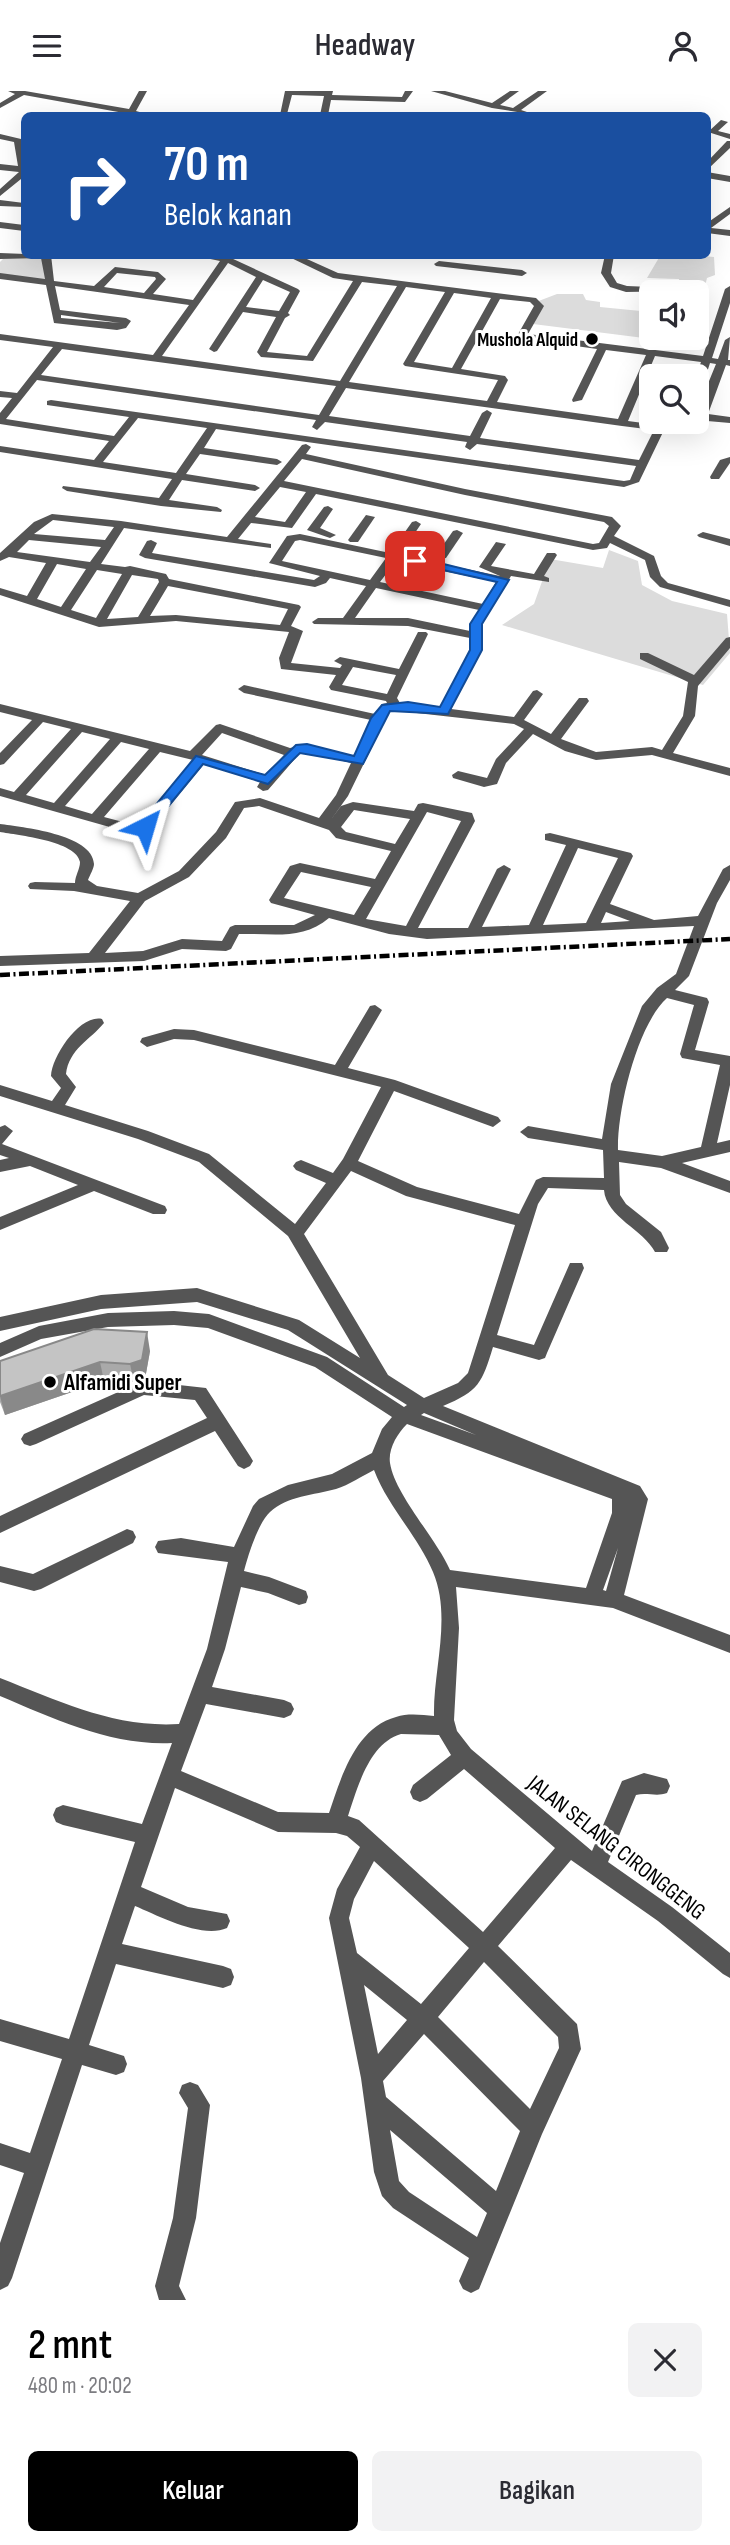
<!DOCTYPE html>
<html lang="id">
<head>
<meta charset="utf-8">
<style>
	body { margin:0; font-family:"Sofia Sans Condensed",sans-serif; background:#f2f2f3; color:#2b2b33; height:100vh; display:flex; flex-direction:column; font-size:26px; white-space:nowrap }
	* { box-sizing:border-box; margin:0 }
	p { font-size:23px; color:#7c7c81 }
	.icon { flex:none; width:38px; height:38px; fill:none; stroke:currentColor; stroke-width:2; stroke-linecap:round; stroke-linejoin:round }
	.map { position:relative; height:2209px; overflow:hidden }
	.side { display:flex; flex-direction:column; background:#fff; flex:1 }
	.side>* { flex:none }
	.top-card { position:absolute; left:21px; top:21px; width:690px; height:147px; border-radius:10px; box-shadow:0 7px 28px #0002; background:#1a4fa0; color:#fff; overflow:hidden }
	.fabs { position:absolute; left:639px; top:189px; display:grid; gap:14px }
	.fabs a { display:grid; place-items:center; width:70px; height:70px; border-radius:10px; background:#fff; box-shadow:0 7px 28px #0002; font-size:35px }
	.pin { position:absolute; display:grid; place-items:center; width:60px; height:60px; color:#fff; margin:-30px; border-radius:14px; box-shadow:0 4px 10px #0006 }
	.me { position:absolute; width:77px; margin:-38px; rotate:40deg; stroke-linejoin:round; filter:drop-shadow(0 0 5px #0008) }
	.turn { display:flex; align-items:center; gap:24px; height:147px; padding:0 28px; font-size:32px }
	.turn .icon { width:91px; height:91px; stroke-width:2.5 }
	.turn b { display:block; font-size:49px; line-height:60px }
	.round { display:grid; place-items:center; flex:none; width:74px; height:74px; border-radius:10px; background:#f2f2f3 }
	.head { display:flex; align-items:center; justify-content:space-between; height:119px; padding:0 28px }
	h1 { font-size:42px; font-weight:600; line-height:52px; color:#000 }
	.button { display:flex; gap:14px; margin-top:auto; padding:14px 28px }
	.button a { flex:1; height:80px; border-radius:10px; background:#000; color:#fff; font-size:28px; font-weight:600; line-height:80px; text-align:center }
	.button a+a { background:#f2f2f3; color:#2b2b33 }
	header { display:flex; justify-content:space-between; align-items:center; height:91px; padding:0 28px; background:#fff; font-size:32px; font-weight:600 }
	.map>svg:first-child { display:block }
	.green { fill:#dcdcdc }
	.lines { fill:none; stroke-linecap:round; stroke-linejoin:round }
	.minor { fill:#555; fill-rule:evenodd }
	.rail { stroke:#000; stroke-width:4.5; stroke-dasharray:10 3.5 2 3.5; stroke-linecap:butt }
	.wall { fill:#a9a9a9 }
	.shaded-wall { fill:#898989 }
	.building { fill:#c4c4c4; stroke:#898989; stroke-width:2 }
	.route { fill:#1a73e8; stroke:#114b97; stroke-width:2 }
	.poi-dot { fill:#000; stroke:#fff; stroke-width:2.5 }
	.labels { text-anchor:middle; stroke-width:6; stroke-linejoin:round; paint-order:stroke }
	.far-poi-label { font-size:19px; font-weight:bold; fill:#000; stroke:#fff; text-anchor:end }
	.poi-label { font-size:23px; font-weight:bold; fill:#000; stroke:#fff; text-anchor:start }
	.street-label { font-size:23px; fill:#000; stroke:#fff }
</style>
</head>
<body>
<header><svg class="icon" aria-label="menu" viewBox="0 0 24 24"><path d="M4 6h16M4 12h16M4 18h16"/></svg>Headway<svg class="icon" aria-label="person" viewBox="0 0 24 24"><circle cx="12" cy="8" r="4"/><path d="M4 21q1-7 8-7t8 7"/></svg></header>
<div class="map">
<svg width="730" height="2209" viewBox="0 0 730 2209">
	<rect width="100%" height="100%" fill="#fff"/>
	<!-- green -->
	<g class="green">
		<path d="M43,165L50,191L0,184V171L5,166Z"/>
		<path d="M703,165L714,166L715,184L707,187L697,229L696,201H680L679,188L647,187L660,165Z"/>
		<path d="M557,203H583L586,209L600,211V216L651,221V244L644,247L533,233L536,211Z"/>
		<path d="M609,459L638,470L642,494L672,510L727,523L730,562L703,594L502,534L534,513L550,468L603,477Z"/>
	</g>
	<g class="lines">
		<!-- minor -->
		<g class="minor">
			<path d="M8,0H25L129,18L139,0H147L136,20L150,24H135L24,4L0,17V12L15,3Z"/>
			<path d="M285,0H333L332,4L402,6L405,0H413L405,11L331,9L328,24H320L324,5L292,4L287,23L280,24Z"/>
			<path d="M431,0H445L492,12L510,0H519L500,14L513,17L538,0H547L521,19L536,24L492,17Z"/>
			<path d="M721,29L728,31L718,40L730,43V48L708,41Z"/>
			<path d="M0,43L21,48L24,64V88H21L0,105V98L19,81L0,79V73L18,75L14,51L0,48Z"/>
			<path d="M727,50H730V57L707,79V71Z"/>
			<path d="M707,81L730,85V91L707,87Z"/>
			<path d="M0,109L24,112V116L0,115Z"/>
			<path d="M730,116V123L711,137L730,139V145L707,142V132Z"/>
			<path d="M0,131L24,134V140L0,137Z"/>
			<path d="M0,162L51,164L54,190L94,195L115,176L158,181L166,188L153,203L193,209L220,170L191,164H233L231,167L298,198L300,200L288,222L290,224L285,227L267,261L307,265L353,190L333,187L285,164H298L338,182L536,207L544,215L528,243L703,265L725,198L730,195V212L712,267L718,268L725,249L730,246L728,269H730V275L726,274L708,323L730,326V332L696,329V322L716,273L710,272L701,300L696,303V285L701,271L655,265L628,330L658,334L662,331H674L664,339L639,391L624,396L216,338L204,357L277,368L282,371L277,374L200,363L186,383L255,394L260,397L255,400L182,389L169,409L217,416L222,419L221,421L161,415L67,400L62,397L63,395L159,407L172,388L0,361V355L94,369L109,350L0,333V322L12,307L0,306V300L17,302L53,256L0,249V243L153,264L189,214L55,195L60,219L126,227L131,230L126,237L117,239L54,232L46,194L0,188V182L45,188L41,167L0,168ZM228,172L256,186L209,258L214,261L217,260L243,221L276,226L257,261L261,266L313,270L362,191L397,195L340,290L162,265ZM117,182L155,186L156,188L144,202L104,196ZM263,189L290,201L279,220L246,216ZM406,196L445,201L403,273L405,275L498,289L487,310L349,291ZM454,202L491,207L452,277L414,271ZM500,208L530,211L534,215L517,245L519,247L597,258L572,309L573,311L582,309L606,259L646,264L618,328L497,311L508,289L505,285L461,278ZM61,224L120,232L61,227ZM62,258L336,295L319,324L41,284ZM37,289L316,329L312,336L317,339L325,331L467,351L465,356L470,359L477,353L636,375L630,389L624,390L51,309L47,310V314L129,326L114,345L6,328ZM346,297L622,335L654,339L639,369L480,347L492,322L487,319L482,322L470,345L329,325ZM138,327L207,337L176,382L103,371Z"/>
			<path d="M605,164H614L611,182L617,192L627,195L674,197L679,200L626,201L610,196L601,182Z"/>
			<path d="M439,170L522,179L527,182L522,185L436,175L434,173Z"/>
			<path d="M306,353L311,356L306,363L465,398L612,426L621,435L614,445L654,465L661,485L668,492L730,509V516L660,496L650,486L645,469L610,452L607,457L593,459L316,403L292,437L251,432L238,448L271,453V457L124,437L101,473L125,476L130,475L166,483L169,488L299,514L301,516L291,535L303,540L291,572L340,577L342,574L334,570L340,566L399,578L418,541H426L428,543L397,607L400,612L440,617L470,559V547L408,535L314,533L312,531L318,527H343L366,495L330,487L326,492L315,496L145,467L139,464L147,450L151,449L157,452L152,462L314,489L320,485L269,472L287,445L300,443L390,462L412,431L416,430L421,433L400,464L500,485L479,476L496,451L506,453L491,475L534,483L547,462H555L557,464L544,485L549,487V491L511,485L482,533V559L451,618L514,626L533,600L537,599L543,603L524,629L551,643L579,607H587L589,610L561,648L596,661L652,656L662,659L683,625L688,591L640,568V562H648L694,584L726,547L730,546V557L698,595L695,625L673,662L730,677V685L652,664L596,669L565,660L533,643L506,672L497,693L484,696L453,687L452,684L458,680L487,687L496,668L524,638L514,633L390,619L348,705L330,730L341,715L353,711L414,720L418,713L423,712L472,722L475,730L418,837H468L497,778L504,774L511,778L482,836L529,834L566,754L545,749V743L550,742L631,762L633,765L610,813L654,829L698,825L723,778L730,774V789L717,812L689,885L675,899L707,907L709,911L695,959L730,965V994L717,1052L730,1049V1061L682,1072L730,1090V1102L661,1077L619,1071L620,1104L626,1113L661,1141L669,1157L667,1161H655C644,1139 606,1126 604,1099L548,1097L538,1113L497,1244L534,1254L570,1172H582L584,1177L547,1262L545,1267L539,1269L493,1256C482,1292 479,1300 443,1315L640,1395L648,1408L624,1504L730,1544V1562L613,1517L456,1496L459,1537L454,1629L457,1640L471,1658L592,1760L622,1690L644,1682L667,1688L670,1695L667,1702C656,1706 647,1701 636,1704L608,1771L672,1816L730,1862V1887L723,1883L658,1830L571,1769L498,1855L577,1933L581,1958L542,2043L479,2198L471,2202L463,2198L459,2190L469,2167L393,2117L382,2105L374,2081L361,1987L329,1827L337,1798L360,1756L347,1745L336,1742L278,1741L175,1697L141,1796L188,1816L227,1823L230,1830L227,1837C202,1848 159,1825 135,1815L122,1853L223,1875L231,1878L234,1886L231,1894L223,1897L116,1873L89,1954L124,1965L127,1973L124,1981L116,1984L82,1974L12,2187L8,2195L0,2199V2152L24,2082L0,2074V2052L30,2062L62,1968L0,1950V1928L69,1948L135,1751L63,1734L56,1731L53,1724L56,1717L63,1714L142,1733L172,1652C112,1655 54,1628 0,1605V1587C59,1610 114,1637 179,1633L207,1558L228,1471L158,1462L155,1456L158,1450L181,1447L234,1456L253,1415L259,1408L288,1394L332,1383L372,1362L382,1338L392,1326L315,1276L208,1237L174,1234L108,1236L41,1248L0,1266V1252L39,1235L108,1222L174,1220L209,1223L327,1266L404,1316L407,1314L288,1239L197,1211L101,1218L0,1240V1226L101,1204L197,1197L299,1229L360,1267L288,1145L199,1071L138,1048L0,1005V994L52,1010L61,997L51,985C52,965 80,923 102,928L104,932C90,949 69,958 66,983L76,996L65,1014L148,1040L209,1063L295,1133L326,1092L296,1079L293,1075L296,1071L301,1069L333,1082L343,1068L381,996L194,949L174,948L147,956L140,951L142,947L174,938L194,939L335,974L370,915L375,914L382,919L348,977L395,989L498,1026L501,1030L493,1036L394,1000L358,1070L417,1096L519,1123L536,1089L543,1086L604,1087L603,1059L528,1047L520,1041L528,1035L602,1048L611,993L642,915L657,897L676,883L694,835L427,848L389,843L329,827C302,850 271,842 239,843L231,858L226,860L182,858L144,870L0,875V865L89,862L130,810L74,800L30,798L28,795L30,792L35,791L75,792C75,785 80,778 80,771C77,750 17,744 0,741V733C21,736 93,743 94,773C94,777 90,784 88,789L97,795L138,802L179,780L216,741L235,711L260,707L319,727L336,704L351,672L307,661L300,662L268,699L263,700L257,696L260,691L204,673L148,741L138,744L0,705V697L14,701L71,638L43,631L4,673L0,674V662L32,629L0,621V613L190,660L216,634L220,633L290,657L307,653L354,665L371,629L244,602L238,598L244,594L375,623L382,613L387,612L386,610L331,599L329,596L336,584L281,578L279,567L289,541L176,530L99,536L0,504V497L27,505L46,472L9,466L0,470V462L34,431L52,423L121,430L227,446L302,354ZM302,368L465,404L604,431L609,435L599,452L593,453L284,390ZM280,396L306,401L285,431L255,426ZM53,429L114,436L105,449L34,443ZM29,449L101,456L90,471L17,461ZM300,449L386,467L370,489L282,470L295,450ZM396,470L496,491L483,513L380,491ZM57,473L86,478L61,516L37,508ZM97,479L122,483L96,527L71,519ZM132,484L158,488L159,491L138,526L107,528ZM168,495L288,518L280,534L176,524L150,525ZM376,497L479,519L470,533V540L408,527H355ZM353,576L396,584L387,603L342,594ZM82,641L110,648L54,712L26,704ZM222,642L284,664L266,684L202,664ZM121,651L149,658L92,723L65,715ZM160,661L193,669L138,735L104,726ZM259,715L329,739L336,747L391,760L375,788L300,772L290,775L269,809L271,812L315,824L294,834H235L230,836L222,850L182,848L143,860L105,862L145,810L189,786L226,747L244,717ZM354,719L410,728L395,753L346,741L341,736ZM427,721L461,730L406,835L366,828ZM578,757L618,767L586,832L543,834ZM301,781L371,796L354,824L284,807ZM606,821L630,830L601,832ZM667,907L694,914L680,963L682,967L720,974L701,1056L662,1065L618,1059C617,1019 637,934 667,907ZM351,1080L406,1105L515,1134L468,1282L458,1292L424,1307L388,1284L304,1143ZM424,1322L476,1344L421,1324ZM407,1333L612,1408V1422L586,1497L450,1479C436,1447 395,1404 390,1372C388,1358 397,1343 407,1333ZM374,1379C388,1416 418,1445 433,1481C452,1526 433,1579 434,1625C422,1624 408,1622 396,1626C355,1637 341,1687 329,1722L278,1721L181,1680L206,1613L284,1627L291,1624L294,1618L291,1612L284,1609L212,1596L225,1558L241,1496L268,1502L299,1514L306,1512L308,1506L306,1500L269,1486L244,1480C248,1465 258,1432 270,1421C287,1405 314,1404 336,1398C349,1394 362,1385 374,1379ZM618,1457L606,1500L603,1499ZM401,1643L439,1644L451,1664L413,1694L410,1701L413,1708L420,1711L427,1708L464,1678L555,1757L483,1841L359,1729L348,1725C357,1698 369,1652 401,1643ZM374,1770L469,1857L421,1913L357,1862L349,1827L354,1808ZM484,1871L558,1946L559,1957L530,2018L438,1926ZM364,1894L407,1929L378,1963ZM424,1943L520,2040L496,2100L386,2006L383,1990ZM390,2039L487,2122L477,2146L409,2101L399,2090Z"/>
			<path d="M730,366V372L719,388H711L710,386L720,369Z"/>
			<path d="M328,415L333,418L320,437L336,444L330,447L307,439L324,416Z"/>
			<path d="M366,424L375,426L358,451H350L348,449Z"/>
			<path d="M457,439L463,442L446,467L436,469L434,467L453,440Z"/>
			<path d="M703,441L730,448V455L699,446L697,444Z"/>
			<path d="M5,1034L13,1040L2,1053L165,1115L167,1119L165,1123H153L94,1100L0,1139V1126L78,1094L30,1075L0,1081V1069L9,1067L0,1064V1036Z"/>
			<path d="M143,1290L206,1297L250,1365L253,1370L250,1375L244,1378L238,1375L215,1340L0,1442V1425L207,1327L195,1309L144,1304L36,1353L30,1355L24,1353L21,1348L24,1343Z"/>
			<path d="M127,1438L133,1440L136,1446L133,1452L41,1498L34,1500L0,1491V1475L33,1483Z"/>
			<path d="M190,1991L198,1994L210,2014L196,2127L179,2195L186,2209H159L155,2195L173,2127L188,2017L179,2002L182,1994Z"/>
		</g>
		<!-- rail -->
		<path class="rail" d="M0,884L730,848"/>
	</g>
	<!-- wall -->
	<path class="wall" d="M150,1260L145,1288L134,1291L104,1290L5,1324L0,1311V1270Z"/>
	<!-- shaded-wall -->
	<g class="shaded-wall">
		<path d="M147,1241L150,1260L145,1288L134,1291L130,1273Z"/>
		<path d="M100,1271L104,1290L5,1324L0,1305Z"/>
	</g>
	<!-- building -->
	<path class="building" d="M94,1238L147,1241L142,1269L130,1273L100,1271L0,1305V1270Z"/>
	<!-- route -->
	<path class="route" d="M415,466L509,489L482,533V559L448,623L390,620L363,673L300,662L268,693L203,673L149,739H140V733L196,665L265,684L296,654L307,653L354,665L371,627L382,614L408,611L440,616L470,559V533L497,491L411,472V467Z"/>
	<!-- markers -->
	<g class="poi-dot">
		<circle cx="592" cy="248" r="7"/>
		<circle cx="50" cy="1291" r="7"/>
	</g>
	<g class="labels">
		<!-- far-poi labels -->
		<g class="far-poi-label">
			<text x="578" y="255">Mushola Alquid</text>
		</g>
		<!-- poi labels -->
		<g class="poi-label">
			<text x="64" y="1299">Alfamidi Super</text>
		</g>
		<!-- street labels -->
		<g class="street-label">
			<text transform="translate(617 1756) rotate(38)" y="8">JALAN SELANG CIRONGGENG</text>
		</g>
	</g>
</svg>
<div class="fabs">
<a><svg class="icon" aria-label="sound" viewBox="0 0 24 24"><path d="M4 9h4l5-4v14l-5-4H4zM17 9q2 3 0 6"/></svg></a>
<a><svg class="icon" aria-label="search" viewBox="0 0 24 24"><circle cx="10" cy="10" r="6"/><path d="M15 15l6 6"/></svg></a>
</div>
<div class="pin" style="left:415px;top:470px;background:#d93025"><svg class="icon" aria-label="arrive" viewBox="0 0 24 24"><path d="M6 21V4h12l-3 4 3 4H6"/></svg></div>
<svg class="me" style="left:145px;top:736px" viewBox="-20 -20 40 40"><path d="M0-17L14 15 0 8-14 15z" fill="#1a73e8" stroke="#fff" stroke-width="4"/></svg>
<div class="top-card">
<div class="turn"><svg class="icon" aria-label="right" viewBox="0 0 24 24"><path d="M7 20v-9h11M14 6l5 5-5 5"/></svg><div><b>70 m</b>Belok kanan</div></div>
</div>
</div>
<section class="side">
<div class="head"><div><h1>2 mnt</h1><p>480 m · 20:02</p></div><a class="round"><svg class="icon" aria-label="close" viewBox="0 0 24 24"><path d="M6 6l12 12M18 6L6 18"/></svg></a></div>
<div class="button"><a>Keluar</a><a>Bagikan</a></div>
</section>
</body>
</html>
